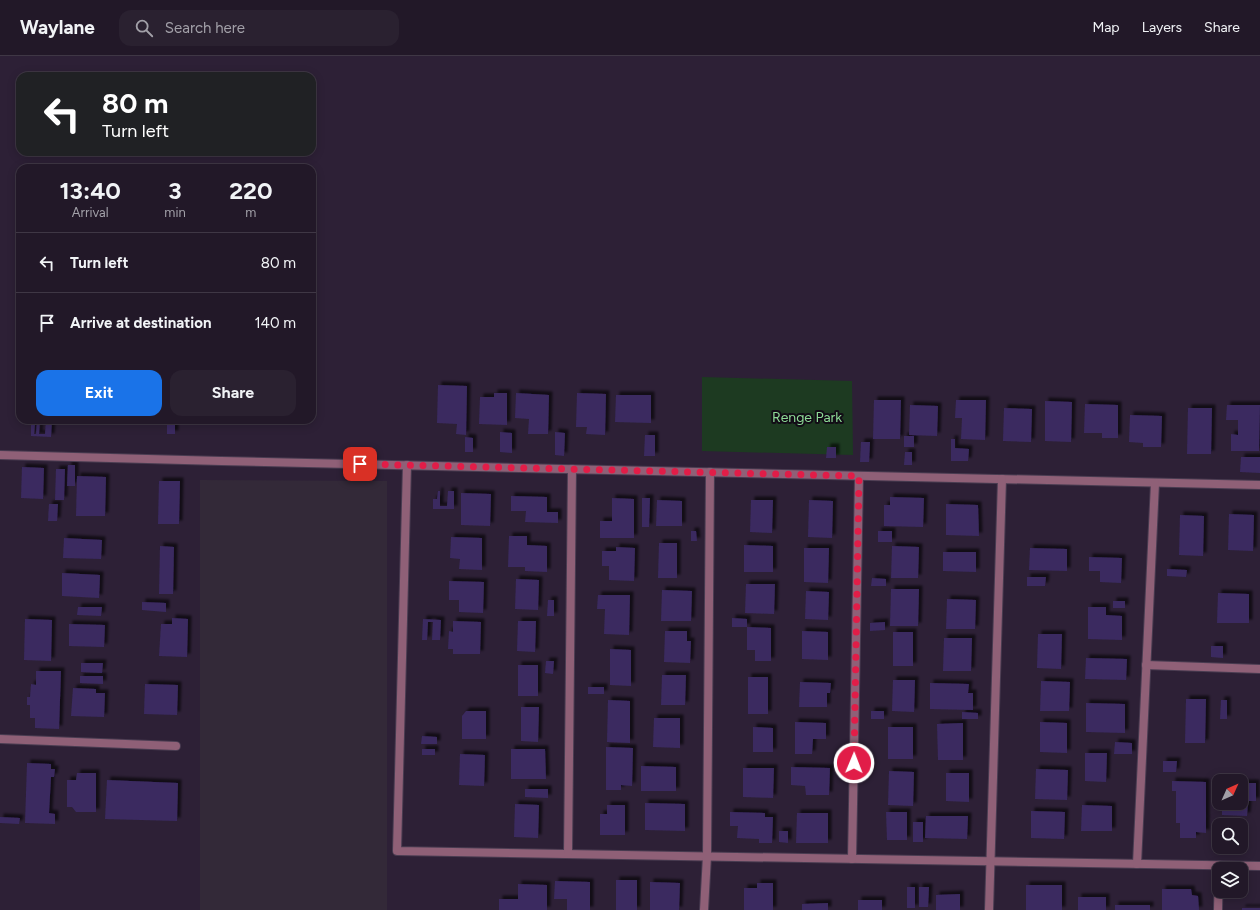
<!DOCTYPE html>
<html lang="en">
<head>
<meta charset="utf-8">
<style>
	body { margin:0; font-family:Figtree,sans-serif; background:#2a2130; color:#f1f3f6; height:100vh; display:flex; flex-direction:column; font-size:15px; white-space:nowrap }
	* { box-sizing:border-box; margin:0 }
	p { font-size:13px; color:#a2a0a8 }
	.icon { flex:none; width:22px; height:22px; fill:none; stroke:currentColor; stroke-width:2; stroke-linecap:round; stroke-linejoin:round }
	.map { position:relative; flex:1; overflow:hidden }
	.side { position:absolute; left:16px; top:108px; width:300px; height:260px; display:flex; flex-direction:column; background:#221828; border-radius:12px; box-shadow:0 2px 10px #0003,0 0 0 1px #3f3745 }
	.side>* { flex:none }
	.guide { position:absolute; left:16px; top:16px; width:300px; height:84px; border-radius:12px; box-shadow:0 2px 10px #0003,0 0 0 1px #3f3745; background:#202124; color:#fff; overflow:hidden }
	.needle { width:26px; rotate:45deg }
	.tools { position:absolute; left:1212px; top:718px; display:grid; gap:8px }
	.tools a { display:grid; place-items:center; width:36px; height:36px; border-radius:8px; background:#221828; box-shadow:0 2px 10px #0003,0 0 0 1px #3f3745; font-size:20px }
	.pin { position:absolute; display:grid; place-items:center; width:34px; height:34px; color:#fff; margin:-17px; border-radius:8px; box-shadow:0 2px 6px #0006 }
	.me { position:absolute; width:44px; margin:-22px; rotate:1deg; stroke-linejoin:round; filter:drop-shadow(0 0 3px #0008) }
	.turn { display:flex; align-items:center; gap:14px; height:84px; padding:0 20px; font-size:18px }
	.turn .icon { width:52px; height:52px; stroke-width:2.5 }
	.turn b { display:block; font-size:28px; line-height:34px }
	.eta { display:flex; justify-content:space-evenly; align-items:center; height:68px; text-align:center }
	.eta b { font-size:24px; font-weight:700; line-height:28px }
	.cta { display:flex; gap:8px; margin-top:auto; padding:8px 20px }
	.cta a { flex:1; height:46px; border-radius:12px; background:#1a73e8; color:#fff; font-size:16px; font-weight:700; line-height:46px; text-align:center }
	.cta a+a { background:#2a2130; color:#f1f3f6 }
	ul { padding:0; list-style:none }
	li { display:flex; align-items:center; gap:12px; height:60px; padding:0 20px; border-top:1px solid #3f3745 }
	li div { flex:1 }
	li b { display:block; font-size:15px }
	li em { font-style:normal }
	header { display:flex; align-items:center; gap:24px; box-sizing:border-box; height:56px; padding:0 20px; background:#221828; border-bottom:1px solid #3f3745 }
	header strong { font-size:19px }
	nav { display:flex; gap:22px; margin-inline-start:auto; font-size:14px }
	.search { width:280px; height:36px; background:#2a2130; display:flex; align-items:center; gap:10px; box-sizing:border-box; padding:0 14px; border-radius:12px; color:#a2a0a8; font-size:15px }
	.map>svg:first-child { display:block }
	.industrial { fill:#332938 }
	.green { fill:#1d3a21 }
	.building { fill:#3a2a60; filter:url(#shadow) }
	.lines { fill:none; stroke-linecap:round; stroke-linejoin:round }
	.street-casing { stroke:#493c51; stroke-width:10 }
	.street { stroke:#8f6077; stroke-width:8 }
	.route { stroke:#e11d48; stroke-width:7; stroke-dasharray:0 12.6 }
	.labels { text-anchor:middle; stroke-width:4; stroke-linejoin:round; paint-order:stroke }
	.park-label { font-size:14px; fill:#8dda96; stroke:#120c16 }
</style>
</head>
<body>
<header>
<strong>Waylane</strong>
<div class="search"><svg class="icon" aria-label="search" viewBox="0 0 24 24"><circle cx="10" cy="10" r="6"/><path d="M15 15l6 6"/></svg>Search here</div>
<nav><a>Map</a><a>Layers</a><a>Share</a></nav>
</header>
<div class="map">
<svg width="1260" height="854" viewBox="0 0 1260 854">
	<defs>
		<filter id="shadow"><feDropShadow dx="3.5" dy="-3.5" stdDeviation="1" flood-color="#0009"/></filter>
	</defs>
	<rect width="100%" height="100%" fill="#2d2036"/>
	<!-- industrial -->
	<path class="industrial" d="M200,424L387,425V854H200Z"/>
	<!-- green -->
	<path class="green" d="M702,321L852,325L853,399L702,395Z"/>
	<!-- building -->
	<g class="building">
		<path d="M18,324H20V354H16Z"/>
		<path d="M438,329L467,330L466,379L456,378L457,368L437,367Z"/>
		<path d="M494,337H507V369L479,368L480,341H494Z"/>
		<path d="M516,337L549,339L548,378H528L529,363L515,362Z"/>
		<path d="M577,337L606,338L605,379L586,378L587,371H576Z"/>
		<path d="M616,339H651V367L615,366Z"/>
		<path d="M874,344H901L900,383H873Z"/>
		<path d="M956,344H986L985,384L961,383L962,362H955Z"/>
		<path d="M1045,345L1072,346L1071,386L1045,385Z"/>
		<path d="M1085,348L1118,349V382H1102V377H1084Z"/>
		<path d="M910,349L938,350L937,380L909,379Z"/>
		<path d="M1227,349H1260L1259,395H1231V378L1238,379V364H1226Z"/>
		<path d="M1004,352L1032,353L1031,386L1003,385Z"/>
		<path d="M1188,352H1212L1211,398H1187Z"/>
		<path d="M1130,359L1162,360L1161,391H1143V387L1129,386Z"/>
		<path d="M37,364H40L39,378H45L46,364H52L51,381L31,380V368H35L34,378H36Z"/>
		<path d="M68,364H90V369L68,368Z"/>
		<rect x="167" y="364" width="8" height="14"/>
		<path d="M500,376L512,377V397L500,396Z"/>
		<path d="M555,376L565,377L564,400L555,399Z"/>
		<path d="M645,379H655V400H644Z"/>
		<rect x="904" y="380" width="10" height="11"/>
		<path d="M465,381L473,382V396H465Z"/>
		<path d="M951,383H955V392L969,393L968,405H951Z"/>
		<path d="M861,386H870L869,406H860Z"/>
		<path d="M827,391H836V402H826Z"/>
		<path d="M905,396H912V409H904Z"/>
		<path d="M1241,401H1260V417L1240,416Z"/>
		<path d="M68,409H75V430H67Z"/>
		<path d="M22,411L44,412L43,443L21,442Z"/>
		<path d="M56,413H65L64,444H55Z"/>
		<path d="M77,420L106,421L105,460H76Z"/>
		<path d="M159,425H180L179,468H158Z"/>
		<path d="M438,435H440V450H447L448,435H454V453H433V443H437Z"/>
		<path d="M461,437L491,438L490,470L461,469Z"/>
		<path d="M511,440L547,441V456H558V467L525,466L526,455H511Z"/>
		<path d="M890,441L924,442L923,471L884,470V449H890Z"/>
		<path d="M612,442L634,443V482H600V465H612Z"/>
		<path d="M642,442H650L649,471H642Z"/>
		<path d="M657,444L682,445V470H656Z"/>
		<path d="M751,444H773L772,477L750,476Z"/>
		<path d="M809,444L833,445L832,482L808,481Z"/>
		<path d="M49,448H58L57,465H48Z"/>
		<path d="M946,448L978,449L979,480L946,479Z"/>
		<path d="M1229,458L1254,459L1253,495L1228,494Z"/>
		<path d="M1180,459L1204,460L1203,500L1179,499Z"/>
		<path d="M691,475H696L697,485H691Z"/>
		<rect x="878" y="475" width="14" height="11"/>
		<path d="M509,480H527V489L547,490V516L525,515V511H508Z"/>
		<path d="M451,481L482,482V514L459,513L460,503L450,502Z"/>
		<path d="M64,482L102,484L101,503L63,502Z"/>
		<path d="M659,487H677V522H658Z"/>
		<path d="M744,489L773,490V516H744Z"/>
		<path d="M160,490L174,491L173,538H159Z"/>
		<path d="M892,490L919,491L918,522H891Z"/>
		<path d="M616,491L635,492L634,525L609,524V510H602V495H616Z"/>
		<path d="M804,492H829L828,527L804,526Z"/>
		<path d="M1030,492L1067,493V515L1029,514Z"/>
		<path d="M943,496H976V516L943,515Z"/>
		<path d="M1089,501L1122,502L1121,527L1100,526V515H1089Z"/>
		<path d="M1167,513L1187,514L1186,521L1167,520Z"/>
		<path d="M62,517L100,519L99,542L62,540Z"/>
		<path d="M1027,521H1046L1045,530H1027Z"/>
		<path d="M872,522L886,523V530H871Z"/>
		<path d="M516,523L539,524L538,554L515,553Z"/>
		<path d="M449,525L484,526L483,557L459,556V544H449Z"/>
		<path d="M746,528H775L774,558L745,557Z"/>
		<path d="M891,533H919L918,570H890Z"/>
		<path d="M662,534L692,535L691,565H661Z"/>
		<path d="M806,535L829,536L828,564L805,563Z"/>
		<path d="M1218,537L1249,538V567H1217Z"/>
		<path d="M598,539H630L629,579L604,578L605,553H597Z"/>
		<path d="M947,543L976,544L975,573H946Z"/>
		<path d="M548,544H554V560H547Z"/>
		<rect x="1113" y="545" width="12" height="7"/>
		<path d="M142,546L166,547V556L142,554Z"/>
		<path d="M78,551H102L101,560L77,559Z"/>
		<path d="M1088,551H1106V559L1122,560V584L1088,583Z"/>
		<path d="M172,562L188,563L187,601L159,600L161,568H172Z"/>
		<path d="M732,562L747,563V571H732Z"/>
		<path d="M25,563L52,564L51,605L24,604Z"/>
		<path d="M423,563L441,564L440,584H432L433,566H428L427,584H422Z"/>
		<path d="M453,565L481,566L480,598H453V593H448L449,575L453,576Z"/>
		<path d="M518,565H536L535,596L517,595Z"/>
		<path d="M885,566V574L870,575V567Z"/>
		<path d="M69,568L105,569L104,591L69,590Z"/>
		<path d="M747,571L771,572V605H755V594H747Z"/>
		<path d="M665,575H687V585H691L690,607L664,606Z"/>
		<path d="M802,575L828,576V604L802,603Z"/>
		<rect x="893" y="576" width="20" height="34"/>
		<path d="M1038,578H1062L1061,613L1037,612Z"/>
		<path d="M944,582H972L971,615H943Z"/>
		<path d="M1211,590H1223V602L1211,601Z"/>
		<path d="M610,593L631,594V630L610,629Z"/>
		<path d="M1086,602L1127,603L1126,624L1085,623Z"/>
		<path d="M546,605H554L553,618L545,617Z"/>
		<path d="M81,607H103L102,617L81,616Z"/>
		<rect x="518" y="609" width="20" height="31"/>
		<path d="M36,615H61L59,673L35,672V662H30V649H27V641H30L31,628L36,629Z"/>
		<path d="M662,619H686L685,649H661Z"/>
		<path d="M80,620H103V628L80,627Z"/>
		<rect x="748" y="621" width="20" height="37"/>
		<path d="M893,624H915L914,656L892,655Z"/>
		<path d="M1041,625L1070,626L1069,655H1040Z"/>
		<path d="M800,626L831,627L830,637H827V651H799Z"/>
		<path d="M930,627L969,628L968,637H973V654L930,653Z"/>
		<path d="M145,628L178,629L177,659L144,658Z"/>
		<rect x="588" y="631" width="16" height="7"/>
		<path d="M73,632L96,633V637H105L104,661L71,660Z"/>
		<path d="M1186,643H1206L1205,687H1185Z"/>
		<path d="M608,644L630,645V687L607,686Z"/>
		<path d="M1221,644H1227V663H1220Z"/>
		<path d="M1086,647L1125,648V677L1086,676Z"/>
		<path d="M521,651H539L538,686L521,685Z"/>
		<path d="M466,655H486V683H462V660Z"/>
		<rect x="871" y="655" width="13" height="8"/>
		<path d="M962,656L978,657V663H962Z"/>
		<path d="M654,662H680V692L653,691Z"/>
		<path d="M795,666L826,667V683H813L812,698H795Z"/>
		<path d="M1040,666L1067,667V697L1040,696Z"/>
		<path d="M963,667V704H938L937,668Z"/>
		<path d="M753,671L773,672V696H753Z"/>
		<rect x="888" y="671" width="25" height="32"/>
		<path d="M422,680L437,681V688H421Z"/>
		<path d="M1115,686L1132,687V698H1114Z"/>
		<path d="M606,691L633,692L632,730L621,729V734H606Z"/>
		<rect x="422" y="693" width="13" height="6"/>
		<path d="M511,693H545L546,723H511Z"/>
		<path d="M1085,697H1107L1106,726L1085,725Z"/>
		<path d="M460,698L485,699L484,730L459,729Z"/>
		<path d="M1163,705H1177L1176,716H1163Z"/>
		<path d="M27,707L51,708V713H55L54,721H51L49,757L55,758V768L25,767Z"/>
		<path d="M641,710L676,711V735H641Z"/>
		<path d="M791,711L830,712L829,739H806L805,730L791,729Z"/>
		<path d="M743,712H774L773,742L743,741Z"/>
		<path d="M1036,713L1068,714L1067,744L1035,743Z"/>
		<path d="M889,715L914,716L913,750L888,749Z"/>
		<path d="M77,717H96V756H76L72,751H67V724H76Z"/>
		<path d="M946,717H969V746L946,745Z"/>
		<path d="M107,724L178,727L177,765L105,763Z"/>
		<path d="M1172,725L1206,726V777L1196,776V782H1180V767H1176V735H1172Z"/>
		<path d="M1241,727H1256V745H1248L1247,760L1222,759V747H1241Z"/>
		<path d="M525,733H548V742L525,741Z"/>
		<path d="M645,747L685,748V775L645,774Z"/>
		<path d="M515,748L539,749L538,782L514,781Z"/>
		<path d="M607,749H625V779H600V758H607Z"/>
		<path d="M1082,749L1112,750V775H1081Z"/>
		<path d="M1031,755L1065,756L1064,783L1031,782Z"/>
		<path d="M730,756L765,757V761H773L772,787H759V783L737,782L738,770H730Z"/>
		<path d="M886,756H907V784H887Z"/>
		<path d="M797,757H828V787H796Z"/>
		<path d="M926,760H968L967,783L925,782Z"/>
		<path d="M0,761L20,762L19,768L0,767Z"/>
		<rect x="913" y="766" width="10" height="20"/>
		<path d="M779,775H788V787L779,786Z"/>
		<rect x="616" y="824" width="21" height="30"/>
		<path d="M555,825L590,826V854H567V843H554Z"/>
		<path d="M650,826L680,827L679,854H650Z"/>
		<path d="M757,827H773V854H744V832H757Z"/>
		<path d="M518,828L547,829V854H499V843H518Z"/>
		<rect x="1026" y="829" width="36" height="25"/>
		<rect x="907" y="831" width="8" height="21"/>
		<path d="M919,831H929L928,851H919Z"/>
		<path d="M1162,833H1191L1192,839L1198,840L1199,854H1162Z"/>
		<path d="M960,838V854H936V839Z"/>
		<rect x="1078" y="841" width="28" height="13"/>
		<rect x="858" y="844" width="24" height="10"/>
		<path d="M828,847V854H802V848Z"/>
		<rect x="1115" y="849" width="35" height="5"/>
		<rect x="1242" y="852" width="18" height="2"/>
	</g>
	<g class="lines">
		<!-- street casing -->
		<g class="street-casing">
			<g id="street">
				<path d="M0,399L221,405L1260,429"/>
				<path d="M407,409L397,795L1260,810"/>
				<path d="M1146,609L1260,613"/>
				<path d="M0,683L176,690"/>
				<path d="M568,798L572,413"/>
				<path d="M852,803L859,420"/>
				<path d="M1137,808L1155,427"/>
				<path d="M704,854L707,800L710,416"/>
				<path d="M989,854L1002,423"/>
				<path d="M1218,854L1219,809"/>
			</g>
		</g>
		<!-- street -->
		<use href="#street" class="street"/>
	</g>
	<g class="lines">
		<!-- route -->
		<path class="route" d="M360,408L859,420L854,707"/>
	</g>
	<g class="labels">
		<!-- park labels -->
		<g class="park-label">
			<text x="807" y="366">Renge Park</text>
		</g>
	</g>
</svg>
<div class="tools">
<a><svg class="needle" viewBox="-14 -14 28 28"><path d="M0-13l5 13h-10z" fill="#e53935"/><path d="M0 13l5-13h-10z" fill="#a2a0a8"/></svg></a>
<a><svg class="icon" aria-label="search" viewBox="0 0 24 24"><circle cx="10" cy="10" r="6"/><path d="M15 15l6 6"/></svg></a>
<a><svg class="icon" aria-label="layers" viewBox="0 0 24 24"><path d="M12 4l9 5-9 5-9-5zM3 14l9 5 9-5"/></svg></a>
</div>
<div class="pin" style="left:360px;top:408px;background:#d93025"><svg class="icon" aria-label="arrive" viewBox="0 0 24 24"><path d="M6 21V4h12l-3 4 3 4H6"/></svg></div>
<svg class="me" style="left:854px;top:707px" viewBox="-20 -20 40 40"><circle r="17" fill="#e11d48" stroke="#fff" stroke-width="3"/><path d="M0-11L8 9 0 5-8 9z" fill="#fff"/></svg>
<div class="guide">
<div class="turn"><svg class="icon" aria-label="left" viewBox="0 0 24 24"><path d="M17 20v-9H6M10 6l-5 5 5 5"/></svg><div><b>80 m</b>Turn left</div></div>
</div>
<section class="side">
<div class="eta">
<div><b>13:40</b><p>Arrival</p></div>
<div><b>3</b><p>min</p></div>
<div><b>220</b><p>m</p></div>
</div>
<ul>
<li><svg class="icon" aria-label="left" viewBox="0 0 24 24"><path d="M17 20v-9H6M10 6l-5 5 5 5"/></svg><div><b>Turn left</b></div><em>80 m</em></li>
<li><svg class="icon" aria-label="arrive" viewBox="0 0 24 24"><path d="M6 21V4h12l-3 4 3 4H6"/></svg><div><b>Arrive at destination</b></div><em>140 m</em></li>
</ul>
<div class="cta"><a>Exit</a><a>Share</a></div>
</section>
</div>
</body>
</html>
